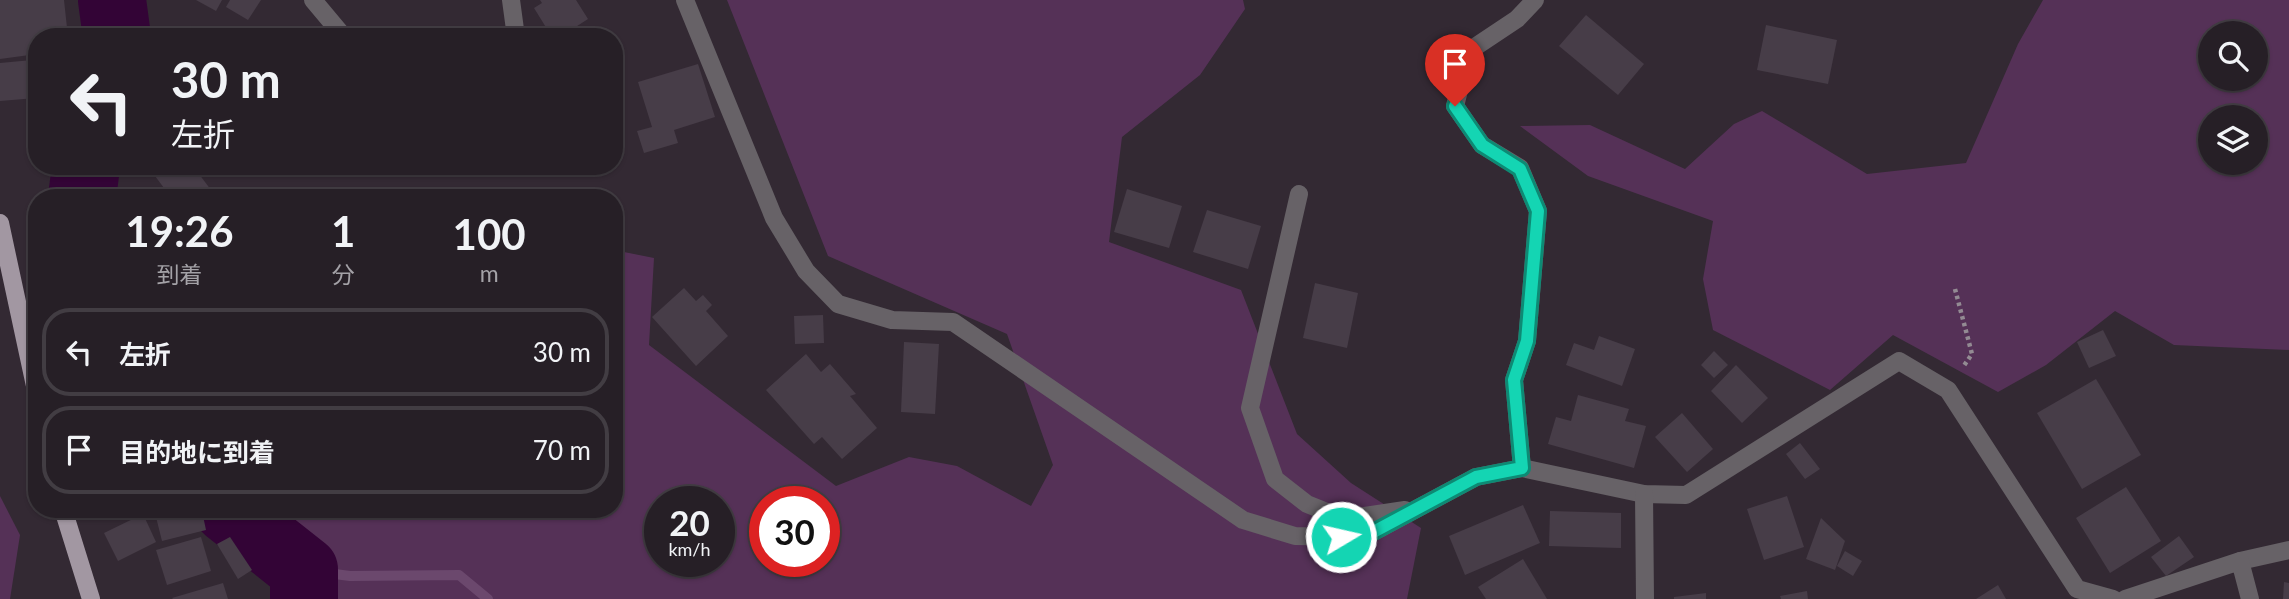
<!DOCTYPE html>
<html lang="ja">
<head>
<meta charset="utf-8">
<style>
	body { margin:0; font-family:Lato,"Noto Sans JP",sans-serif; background:#2e272e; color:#f1f3f6; height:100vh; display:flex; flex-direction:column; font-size:26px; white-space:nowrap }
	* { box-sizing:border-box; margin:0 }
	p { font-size:23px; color:#a4a2a7 }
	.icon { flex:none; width:38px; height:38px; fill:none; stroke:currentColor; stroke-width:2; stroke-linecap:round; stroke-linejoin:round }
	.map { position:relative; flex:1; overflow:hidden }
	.details { position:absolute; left:28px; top:189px; width:595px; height:329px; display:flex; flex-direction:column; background:#261f26; border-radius:28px; box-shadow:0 2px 5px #0004,0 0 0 2px #423d43 }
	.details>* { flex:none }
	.guide { position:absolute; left:28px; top:28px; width:595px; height:147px; border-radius:28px; box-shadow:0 2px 5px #0004,0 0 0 2px #423d43; background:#261f26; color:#f1f3f6; overflow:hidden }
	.buttons { position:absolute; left:2198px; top:21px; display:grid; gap:14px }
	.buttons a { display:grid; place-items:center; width:70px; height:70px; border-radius:50%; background:#261f26; box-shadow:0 2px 5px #0004,0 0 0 2px #423d43; font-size:35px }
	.speed { position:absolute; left:644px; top:486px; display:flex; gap:14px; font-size:35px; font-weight:700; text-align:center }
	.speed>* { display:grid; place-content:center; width:91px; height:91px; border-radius:50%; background:#261f26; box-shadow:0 2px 5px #0004,0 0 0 2px #423d43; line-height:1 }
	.speed small { font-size:18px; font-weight:400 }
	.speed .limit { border:10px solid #d22; background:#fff; color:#111 }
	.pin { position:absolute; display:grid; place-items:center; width:60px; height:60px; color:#fff; margin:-72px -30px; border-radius:50% 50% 50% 0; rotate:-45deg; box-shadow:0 0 7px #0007 }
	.pin .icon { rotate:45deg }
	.me { position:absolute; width:77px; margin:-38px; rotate:81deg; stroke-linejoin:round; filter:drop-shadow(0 0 5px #0008) }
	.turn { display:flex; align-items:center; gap:24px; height:147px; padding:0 28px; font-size:32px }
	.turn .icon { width:91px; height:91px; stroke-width:2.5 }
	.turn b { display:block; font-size:49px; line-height:60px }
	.eta { display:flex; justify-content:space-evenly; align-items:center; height:119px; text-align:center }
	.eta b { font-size:42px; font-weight:700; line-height:49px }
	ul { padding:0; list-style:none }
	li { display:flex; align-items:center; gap:21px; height:88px; margin:0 14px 10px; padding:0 14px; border:4px solid #423d43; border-radius:28px }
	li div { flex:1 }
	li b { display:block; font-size:26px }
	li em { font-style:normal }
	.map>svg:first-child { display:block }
	.green { fill:#553157; fill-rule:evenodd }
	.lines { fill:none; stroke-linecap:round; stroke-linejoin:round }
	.stream { stroke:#6b486d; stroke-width:10 }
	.river { stroke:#330436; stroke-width:68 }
	.building { fill:#473d48 }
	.path { stroke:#938b93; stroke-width:4.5; stroke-dasharray:3.5 3.5; stroke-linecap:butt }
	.minor { stroke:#676267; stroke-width:18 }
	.major { stroke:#a297a2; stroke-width:18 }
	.route-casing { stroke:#0d8a74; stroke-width:18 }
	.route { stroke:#14d5b3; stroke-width:12 }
</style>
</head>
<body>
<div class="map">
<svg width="2289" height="599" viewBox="0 0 2289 599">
	<rect width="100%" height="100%" fill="#332933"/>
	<!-- green -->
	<g class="green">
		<path d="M727,0H1243L1245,9L1200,75L1122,137L1109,242L1241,290L1297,434L1351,483L1421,528L1407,599H280L282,584L261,509H614V250L654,258L649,345L836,486L909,457L957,466L1031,506L1053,465L1007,334L828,256ZM660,502H719V562H660ZM765,502H824V562H765Z"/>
		<path d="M2043,0H2289V350L2174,345L2115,311L2046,365L1998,392L1893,335L1830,390L1713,330L1703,279L1713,221L1588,176L1520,126L1590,125L1685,169L1734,124L1762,111L1867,174L1966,163L2018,44ZM2210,33H2256V79H2210ZM2210,117H2256V163H2210Z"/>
		<path d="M0,496L20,535L10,599H0Z"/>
	</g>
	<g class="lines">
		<!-- stream -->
		<path class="stream" d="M304,570L350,576L459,575L488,599"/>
		<!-- river -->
		<g class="river">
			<path d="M112,0L117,37"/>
			<path d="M82,198L86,166"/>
			<path d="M227,509L304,570V599"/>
		</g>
	</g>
	<!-- building -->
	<g class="building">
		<path d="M0,0H64L68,37H37V54L0,59Z"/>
		<path d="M196,0H222L216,11Z"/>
		<path d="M230,0H261L248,20L226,7Z"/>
		<path d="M540,0H576L588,19L560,37H552L534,8L542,3Z"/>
		<path d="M1586,15L1644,64L1618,95L1559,46Z"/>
		<path d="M1766,25L1837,40L1828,84L1757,70Z"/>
		<path d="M32,60L36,98L0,101V63Z"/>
		<path d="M698,64L715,117L674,130L678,143L644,153L637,131L652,127L638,82Z"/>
		<path d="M168,166H193L214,194L209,198H159L167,192L155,176Z"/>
		<path d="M1127,189L1182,206L1169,248L1114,232Z"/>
		<path d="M1207,210L1261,226L1248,269L1193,252Z"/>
		<path d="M1315,283L1358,293L1347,348L1303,338Z"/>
		<path d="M684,288L696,301L703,295L712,305L706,311L728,336L696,366L652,317Z"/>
		<path d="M823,315L824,343L795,344L794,316Z"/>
		<path d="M2103,330L2116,356L2089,368L2077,342Z"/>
		<path d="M1599,336L1635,349L1622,386L1566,365L1574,343L1594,350Z"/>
		<path d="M904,342L939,344L935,414L901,412Z"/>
		<path d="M1714,351L1728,365L1714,378L1701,365Z"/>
		<path d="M806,354L821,372L830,364L856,394L850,396L877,428L842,459L822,437L814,444L766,390Z"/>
		<path d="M1736,365L1768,398L1742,423L1711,391Z"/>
		<path d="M2096,379L2141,455L2082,489L2037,413Z"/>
		<path d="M1578,395L1629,409L1625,421L1646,426L1634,468L1548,444L1556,417L1571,421Z"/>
		<path d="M1682,413L1713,449L1687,472L1655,437Z"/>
		<path d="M1800,443L1820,469L1805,479L1786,454Z"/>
		<path d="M2126,487L2161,541L2110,573L2076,518Z"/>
		<path d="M1787,496L1804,547L1764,560L1747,509Z"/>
		<path d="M1523,505L1540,543L1465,575L1449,536Z"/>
		<path d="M172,509H180L181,516L202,511L206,530L162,541L155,513Z"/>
		<path d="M1550,511L1621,513V548L1549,546Z"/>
		<path d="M143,514L156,542L118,561L104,533Z"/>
		<path d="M1821,518L1845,541L1835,570L1806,559Z"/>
		<path d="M2179,536L2194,557L2166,576L2151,557Z"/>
		<path d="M201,537L211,571L167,585L156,550Z"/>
		<path d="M230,537L252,570L238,579L217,544Z"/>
		<path d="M1845,551L1862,561L1853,576L1837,566Z"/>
		<path d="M1523,559L1547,599H1486L1478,587Z"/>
		<path d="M2284,582L2289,583V599H2283Z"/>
		<path d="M223,583L228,599H173L172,598Z"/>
		<path d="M1998,585L2006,599H1976Z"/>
		<path d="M1807,591L1808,599H1781L1780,596Z"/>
		<path d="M1706,593V599H1674V597Z"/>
	</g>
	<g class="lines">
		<!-- path -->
		<path class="path" d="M1955,289L1972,354L1963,367"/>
		<!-- minor -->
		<g class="minor">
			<path d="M313,0L344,37"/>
			<path d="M511,0L516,37"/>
			<path d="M685,0L774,218L806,271L838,304L892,320L953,322L1243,520L1295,536L1364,537L1476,477L1522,468L1644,494L1686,495L1899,361L1948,390L2077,589L2113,599"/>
			<path d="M1299,194L1250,408L1275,479L1307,504L1344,519L1405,510"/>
			<path d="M1522,468L1514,380L1527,341L1538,211L1520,168L1482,145L1455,106L1469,51L1517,19L1535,0"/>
			<path d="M1644,494L1645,599"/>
			<path d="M2240,561L2289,550"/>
			<path d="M2125,599L2240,561L2250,599"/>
		</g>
		<!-- major -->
		<g class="major">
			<path d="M0,223L37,395"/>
			<path d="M63,509L91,599"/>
		</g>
	</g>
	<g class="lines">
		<!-- route casing -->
		<g class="route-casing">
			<path id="route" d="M1341,537H1364L1476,477L1522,468L1514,380L1527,341L1538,211L1520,169L1482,145L1455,106"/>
		</g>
		<!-- route -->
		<use href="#route" class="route"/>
	</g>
</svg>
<div class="buttons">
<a><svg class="icon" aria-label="search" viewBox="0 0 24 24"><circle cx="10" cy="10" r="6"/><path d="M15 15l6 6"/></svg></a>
<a><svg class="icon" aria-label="layers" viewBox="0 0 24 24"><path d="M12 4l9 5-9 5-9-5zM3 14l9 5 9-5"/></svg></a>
</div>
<div class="speed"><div>20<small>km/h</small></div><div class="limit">30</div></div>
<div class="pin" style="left:1455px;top:106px;background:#d93025"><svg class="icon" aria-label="arrive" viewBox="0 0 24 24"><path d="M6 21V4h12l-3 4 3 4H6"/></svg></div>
<svg class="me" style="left:1341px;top:537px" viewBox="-20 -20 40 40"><circle r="17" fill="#14d5b3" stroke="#fff" stroke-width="3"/><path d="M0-11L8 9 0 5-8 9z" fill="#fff"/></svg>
<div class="guide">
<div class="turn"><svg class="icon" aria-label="left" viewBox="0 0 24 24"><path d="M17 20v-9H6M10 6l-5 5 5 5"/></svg><div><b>30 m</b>左折</div></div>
</div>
<section class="details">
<div class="eta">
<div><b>19:26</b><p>到着</p></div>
<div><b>1</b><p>分</p></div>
<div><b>100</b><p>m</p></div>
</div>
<ul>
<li><svg class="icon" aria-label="left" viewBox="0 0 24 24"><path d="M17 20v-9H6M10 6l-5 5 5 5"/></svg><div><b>左折</b></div><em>30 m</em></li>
<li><svg class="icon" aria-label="arrive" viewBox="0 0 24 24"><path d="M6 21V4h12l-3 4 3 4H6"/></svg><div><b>目的地に到着</b></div><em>70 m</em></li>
</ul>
</section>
</div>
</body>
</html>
